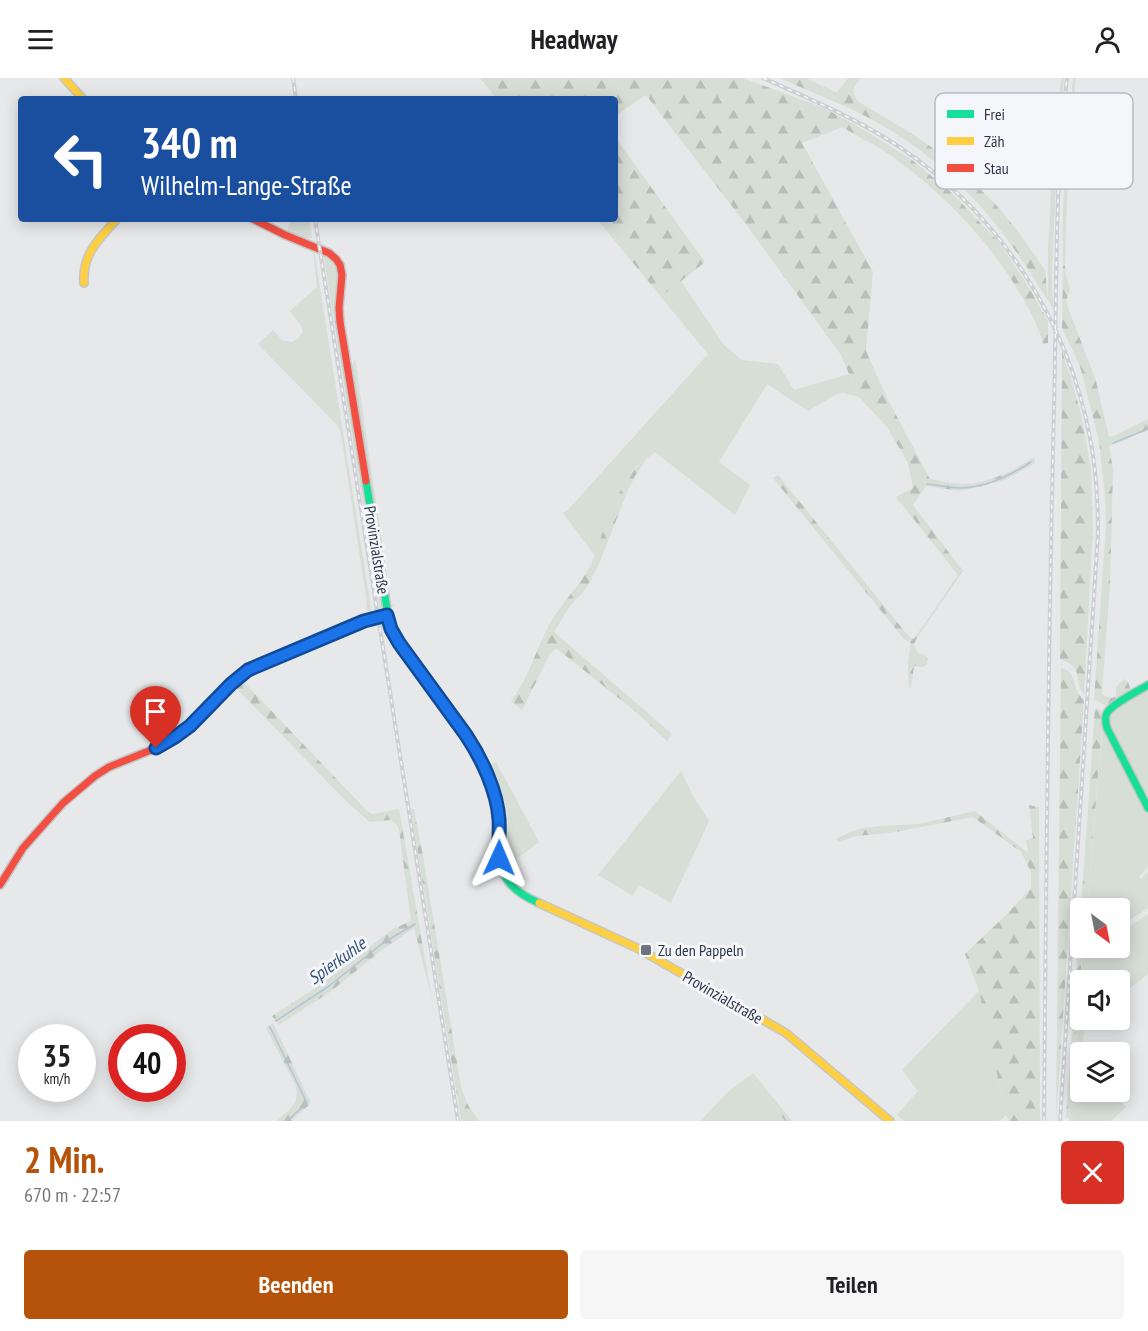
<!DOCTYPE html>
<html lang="de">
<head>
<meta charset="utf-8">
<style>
	body { margin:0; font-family:"PT Sans Narrow",sans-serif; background:#f6f6f6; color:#202124; height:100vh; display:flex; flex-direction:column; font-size:22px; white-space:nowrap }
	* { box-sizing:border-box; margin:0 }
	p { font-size:20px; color:#757577 }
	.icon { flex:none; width:33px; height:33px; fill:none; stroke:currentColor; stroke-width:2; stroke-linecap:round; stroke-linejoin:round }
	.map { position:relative; height:1043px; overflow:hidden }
	.drawer { display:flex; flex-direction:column; background:#fff; flex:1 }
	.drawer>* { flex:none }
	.hud { position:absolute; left:18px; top:18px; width:600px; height:126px; border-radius:6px; box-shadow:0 3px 15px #0003; background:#1a4fa0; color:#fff; overflow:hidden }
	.needle { width:39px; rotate:148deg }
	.buttons { position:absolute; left:1070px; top:820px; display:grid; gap:12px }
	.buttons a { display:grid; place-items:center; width:60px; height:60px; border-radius:6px; background:#fff; box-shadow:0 3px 15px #0003; font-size:30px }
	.speed { position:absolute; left:18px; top:946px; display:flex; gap:12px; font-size:30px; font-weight:700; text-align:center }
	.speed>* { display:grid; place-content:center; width:78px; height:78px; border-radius:50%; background:#fff; box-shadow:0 3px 15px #0003; line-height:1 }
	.speed small { font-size:15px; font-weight:400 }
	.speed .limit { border:9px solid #d22; background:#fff; color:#111 }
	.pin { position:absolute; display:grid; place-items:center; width:51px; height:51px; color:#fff; margin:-62px -26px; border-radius:50% 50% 50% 0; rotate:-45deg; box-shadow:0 0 6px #0007 }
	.pin .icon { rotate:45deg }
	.me { position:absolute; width:66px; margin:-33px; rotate:1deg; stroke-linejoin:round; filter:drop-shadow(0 0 4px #0008) }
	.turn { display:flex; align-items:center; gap:21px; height:126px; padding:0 24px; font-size:27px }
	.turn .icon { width:78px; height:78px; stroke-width:2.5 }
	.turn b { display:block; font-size:42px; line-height:51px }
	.round { display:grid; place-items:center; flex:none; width:63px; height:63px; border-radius:6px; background:#f6f6f6 }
	.headline { display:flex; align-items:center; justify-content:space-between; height:102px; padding:0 24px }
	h1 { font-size:36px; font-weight:700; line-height:45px; color:#b45309 }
	.primary-button { display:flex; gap:12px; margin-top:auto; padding:12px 24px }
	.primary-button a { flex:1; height:69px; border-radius:6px; background:#b45309; color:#fff; font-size:24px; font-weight:700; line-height:69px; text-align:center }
	.primary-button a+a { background:#f6f6f6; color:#202124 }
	header { display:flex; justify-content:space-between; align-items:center; height:78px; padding:0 24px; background:#fff; font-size:27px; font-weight:700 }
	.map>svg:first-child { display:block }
	.grass { fill:#d6ded6 }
	.forest { fill:url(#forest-firs) }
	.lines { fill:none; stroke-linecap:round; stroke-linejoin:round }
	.stream { stroke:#b4c4d5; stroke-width:1.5 }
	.fast-casing { stroke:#c4c6c8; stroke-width:10 }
	.slow-casing { stroke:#c4c6c8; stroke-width:10 }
	.jam-casing { stroke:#c4c6c8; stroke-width:10 }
	.fast { stroke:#16e098; stroke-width:7 }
	.slow { stroke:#ffcf43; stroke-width:7 }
	.jam { stroke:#f24e42; stroke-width:7 }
	.rail-casing { stroke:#cecfd2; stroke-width:4 }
	.rail { stroke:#f4f6f9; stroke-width:1.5; stroke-dasharray:4.5; stroke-linecap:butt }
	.route-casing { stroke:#114b97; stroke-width:15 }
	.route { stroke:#1a73e8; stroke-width:10 }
	.poi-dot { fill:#6c737f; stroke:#f4f6f9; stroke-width:2 }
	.labels { text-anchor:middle; stroke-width:6; stroke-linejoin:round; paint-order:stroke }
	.street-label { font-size:16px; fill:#2b3445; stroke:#f4f6f9 }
	.poi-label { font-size:16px; fill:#2b3445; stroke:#f4f6f9; text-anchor:start }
	.water-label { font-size:18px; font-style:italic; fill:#34527a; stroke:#f4f6f9 }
	.key { fill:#f4f6f9; stroke:#b8bcc3; stroke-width:1.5 }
	.key-label { font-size:16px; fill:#2b3445 }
</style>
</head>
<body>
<header><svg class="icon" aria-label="menu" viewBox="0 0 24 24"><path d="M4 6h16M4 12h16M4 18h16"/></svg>Headway<svg class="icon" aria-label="person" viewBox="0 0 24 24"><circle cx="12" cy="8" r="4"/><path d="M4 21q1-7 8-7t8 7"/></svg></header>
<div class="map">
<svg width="1148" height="1043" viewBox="0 0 1148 1043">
	<defs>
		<pattern id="forest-firs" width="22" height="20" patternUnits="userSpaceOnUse" patternTransform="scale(1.5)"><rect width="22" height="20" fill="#d6ded6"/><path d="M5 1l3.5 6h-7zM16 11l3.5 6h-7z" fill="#b8bfb9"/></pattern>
	</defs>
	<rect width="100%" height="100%" fill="#e6e8ea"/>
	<!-- grass -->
	<g class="grass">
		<path d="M1061,0H1064C1059,50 1056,99 1054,149C1053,177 1050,206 1054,233L1048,222V169L1052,95Z"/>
		<path d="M1073,0H1076C1070,63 1066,125 1065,188H1063C1061,125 1067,62 1073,0Z"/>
		<path d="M291,141H309L312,160H302L287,153Z"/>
		<path d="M313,172H314L372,536L366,531L367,525L341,356L337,347L258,266L273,252L282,262L292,264L299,260L303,253L300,246L290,233L317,209Z"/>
		<path d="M323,174C344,187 339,201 337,223L384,530L383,534L380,535Z"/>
		<path d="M681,203L724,267L742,282L778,286L794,312L849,296L859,319L843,315L835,317L808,333L767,306L719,384L750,407L735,437L655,374L636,389L619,413L595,478L563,435L568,432L708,276L661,219Z"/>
		<path d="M355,281L391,526L395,528H390L367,395L352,288Z"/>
		<path d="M1148,609V716L1144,718L1109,650L1108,639L1114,632Z"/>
		<path d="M1103,645L1148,732V789L1139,799L1141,801L1148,794V830L1119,849V831H1087Z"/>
		<path d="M496,684L539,764L507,788C504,772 509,757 508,741C507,724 497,707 491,691L490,688Z"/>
		<path d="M681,693L693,718L709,743L671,825L639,807L633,818L598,797Z"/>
		<path d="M1148,836V896L1119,919V903H1081L1083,870H1119V856Z"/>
		<path d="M1080,910V942H1089L1085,945L1082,975H1080V1014H1113L1126,1029L1111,1043H1069Z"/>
		<path d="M979,913L1006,1038L999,1043H904L897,1037L918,1013L902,992Z"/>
		<path d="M749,998L785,1043H700L730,1012Z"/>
	</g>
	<!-- forest -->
	<g class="forest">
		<path d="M480,0H743L824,30L861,50L912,82L950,113L975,139L998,163L1018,192L1038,225L1048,243V265L1043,266C1038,245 1027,227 1016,209C985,158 941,114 893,79C878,68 859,59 842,49L802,65L873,194L866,273L887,320L930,401C941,403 953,406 964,406C990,405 1013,393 1034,379L1035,385L1007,401L987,407L960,413L926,408L913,427L963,493L917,560L914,566L918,575L925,577L928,581L927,586L923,589L914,588L912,604L909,612L908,584L911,565L904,561L773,400L778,397L910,560L914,561L958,497L896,419L913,410L908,385L887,349L859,319L841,277L745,145L646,17L615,38V21H497Z"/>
		<path d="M780,0H806L837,15L848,0H861C853,10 850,13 859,24L914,57L954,85L997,128L1017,152L1045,192L1048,223C1004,149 955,89 880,46C849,28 812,15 780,0Z"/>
		<path d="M615,59L705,184L661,219L597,141H615Z"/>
		<path d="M1063,188H1065L1066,197L1070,211L1066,224L1096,303L1109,359L1116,357L1148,341V352C1135,357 1122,364 1109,368L1113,391L1110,507L1102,615L1104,618L1112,620L1116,618V609L1124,601L1128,604L1132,615L1110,629L1094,622L1106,448L1105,419L1099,363L1080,288L1062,250Z"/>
		<path d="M1062,273L1071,300L1081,336L1091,391L1093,450L1084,617C1073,601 1085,590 1060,581Z"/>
		<path d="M646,382L635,398L628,412L601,481L593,498L585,512L570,528L554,554L672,656L667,663L636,634L556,570L550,576L522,632L511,623C528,601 536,572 549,547C561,526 578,509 590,489C604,456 615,402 646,382Z"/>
		<path d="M1061,590C1079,594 1070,610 1084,622L1056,1043Z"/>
		<path d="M243,603L367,733L372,736L399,731L432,921L414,850L382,872L330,914L279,947L272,938L320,907L393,851L411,843L399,751L396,746L391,742L370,744L348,725L235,609Z"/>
		<path d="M1095,630L1101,632L1103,639L1087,831H1081Z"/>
		<path d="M1029,727L1039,729L1040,1043H1010L1006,1038L979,913L965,876L1008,835L1031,810V794L1021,774L973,739L890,755L856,758L838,764L836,761L848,755L863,750L880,748L919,746L975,733L1028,775L1026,762L1033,760Z"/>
		<path d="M414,731L423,778L461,1009L468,1027L479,1043H461L411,732Z"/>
		<path d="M1080,839V870H1083L1069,1040H1066Z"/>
		<path d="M273,945L310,1023L309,1027L291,1043H277C289,1031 300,1027 296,1008L266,950Z"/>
		<path d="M753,995L792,1043H785L749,998Z"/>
	</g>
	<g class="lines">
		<!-- stream -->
		<g class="stream">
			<path d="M1113,365L1148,351"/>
			<path d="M927,406C938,407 949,410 960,410C985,410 1011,397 1031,384"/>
			<path d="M276,943L329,908L383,865L415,846"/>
			<path d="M270,949L307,1025L287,1043"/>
		</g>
		<!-- fast casing -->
		<g class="fast-casing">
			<g id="fast">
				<path d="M366,403L389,543C397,565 411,583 425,601C447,631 472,659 485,694C491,708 497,723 499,738C504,782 489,803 539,825"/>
				<path d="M1148,607C1138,613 1112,626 1107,635C1104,640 1106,645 1107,650L1148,730"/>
			</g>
		</g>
		<!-- slow casing -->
		<g class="slow-casing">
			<g id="slow">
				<path d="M64,0L83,21"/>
				<path d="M84,205C82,176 99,161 117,141"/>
				<path d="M268,584L365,543L387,537"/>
				<path d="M539,825L637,870L786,955L890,1043"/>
			</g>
		</g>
		<!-- jam casing -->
		<g class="jam-casing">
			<g id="jam">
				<path d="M253,141L285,157L329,175L336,181L340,187L342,197L339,230L340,244L366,403"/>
				<path d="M0,807L23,770L63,725L95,698L109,689L156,670L182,655L231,606L248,592L268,584"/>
			</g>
		</g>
		<!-- fast -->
		<use href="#fast" class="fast"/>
		<!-- slow -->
		<use href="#slow" class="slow"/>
		<!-- jam -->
		<use href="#jam" class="jam"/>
		<!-- rail casing -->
		<g class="rail-casing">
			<g id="rail">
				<path d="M293,0L296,21"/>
				<path d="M763,0C810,21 858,41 901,70C1000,137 1068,242 1090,360C1096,391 1098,424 1098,455L1060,1043"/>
				<path d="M315,141L458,1043"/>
				<path d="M1044,1043C1046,805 1048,568 1054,330C1057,220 1054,110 1067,0"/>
			</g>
		</g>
		<!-- rail -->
		<use href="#rail" class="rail"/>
	</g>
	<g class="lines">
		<!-- route casing -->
		<g class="route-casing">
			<path id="route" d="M156,670L175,659L190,648L231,606L248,592L364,543L387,537L391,551L399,565L466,657C482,681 497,713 499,741C500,754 498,767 499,780"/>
		</g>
		<!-- route -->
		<use href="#route" class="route"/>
	</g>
	<!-- markers -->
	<rect class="poi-dot" x="640" y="866" width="12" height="12" rx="3"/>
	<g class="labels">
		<!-- street labels -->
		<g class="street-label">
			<text transform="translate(377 472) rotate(81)" y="6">Provinzialstraße</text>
			<text transform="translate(723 919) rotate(30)" y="6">Provinzialstraße</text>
		</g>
		<!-- poi labels -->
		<g class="poi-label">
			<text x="658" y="878">Zu den Pappeln</text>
		</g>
		<!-- water labels -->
		<g class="water-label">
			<text transform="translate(337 883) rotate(-36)" y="6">Spierkuhle</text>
		</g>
	</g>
	<!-- legend -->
	<rect x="935" y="15" width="198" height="96" rx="9" class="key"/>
	<rect x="947" y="32" width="27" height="8" fill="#16e098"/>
	<rect x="947" y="59" width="27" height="8" fill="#ffcf43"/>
	<rect x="947" y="86" width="27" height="8" fill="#f24e42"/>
	<g class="key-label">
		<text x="984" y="42">Frei</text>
		<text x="984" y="69">Zäh</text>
		<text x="984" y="96">Stau</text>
	</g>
</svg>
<div class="buttons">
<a><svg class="needle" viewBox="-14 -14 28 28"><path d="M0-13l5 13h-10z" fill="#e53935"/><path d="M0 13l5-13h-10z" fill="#757577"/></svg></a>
<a><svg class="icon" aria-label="sound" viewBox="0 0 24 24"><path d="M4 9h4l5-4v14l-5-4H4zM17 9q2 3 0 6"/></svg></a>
<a><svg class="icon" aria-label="layers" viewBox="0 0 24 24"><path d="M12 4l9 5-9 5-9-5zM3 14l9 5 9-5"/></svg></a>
</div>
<div class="speed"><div>35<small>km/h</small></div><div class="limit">40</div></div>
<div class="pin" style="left:156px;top:670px;background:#d93025"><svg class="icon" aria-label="arrive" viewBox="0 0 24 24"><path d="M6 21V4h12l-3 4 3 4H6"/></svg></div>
<svg class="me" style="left:499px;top:780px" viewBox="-20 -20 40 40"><path d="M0-17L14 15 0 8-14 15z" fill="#1a73e8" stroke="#fff" stroke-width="4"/></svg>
<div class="hud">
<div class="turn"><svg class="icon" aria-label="left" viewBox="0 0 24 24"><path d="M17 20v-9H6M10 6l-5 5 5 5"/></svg><div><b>340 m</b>Wilhelm-Lange-Straße</div></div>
</div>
</div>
<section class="drawer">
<div class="headline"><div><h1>2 Min.</h1><p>670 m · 22:57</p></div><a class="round" style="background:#d93025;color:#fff"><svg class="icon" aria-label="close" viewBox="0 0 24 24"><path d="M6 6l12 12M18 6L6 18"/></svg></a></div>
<div class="primary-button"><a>Beenden</a><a>Teilen</a></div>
</section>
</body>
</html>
